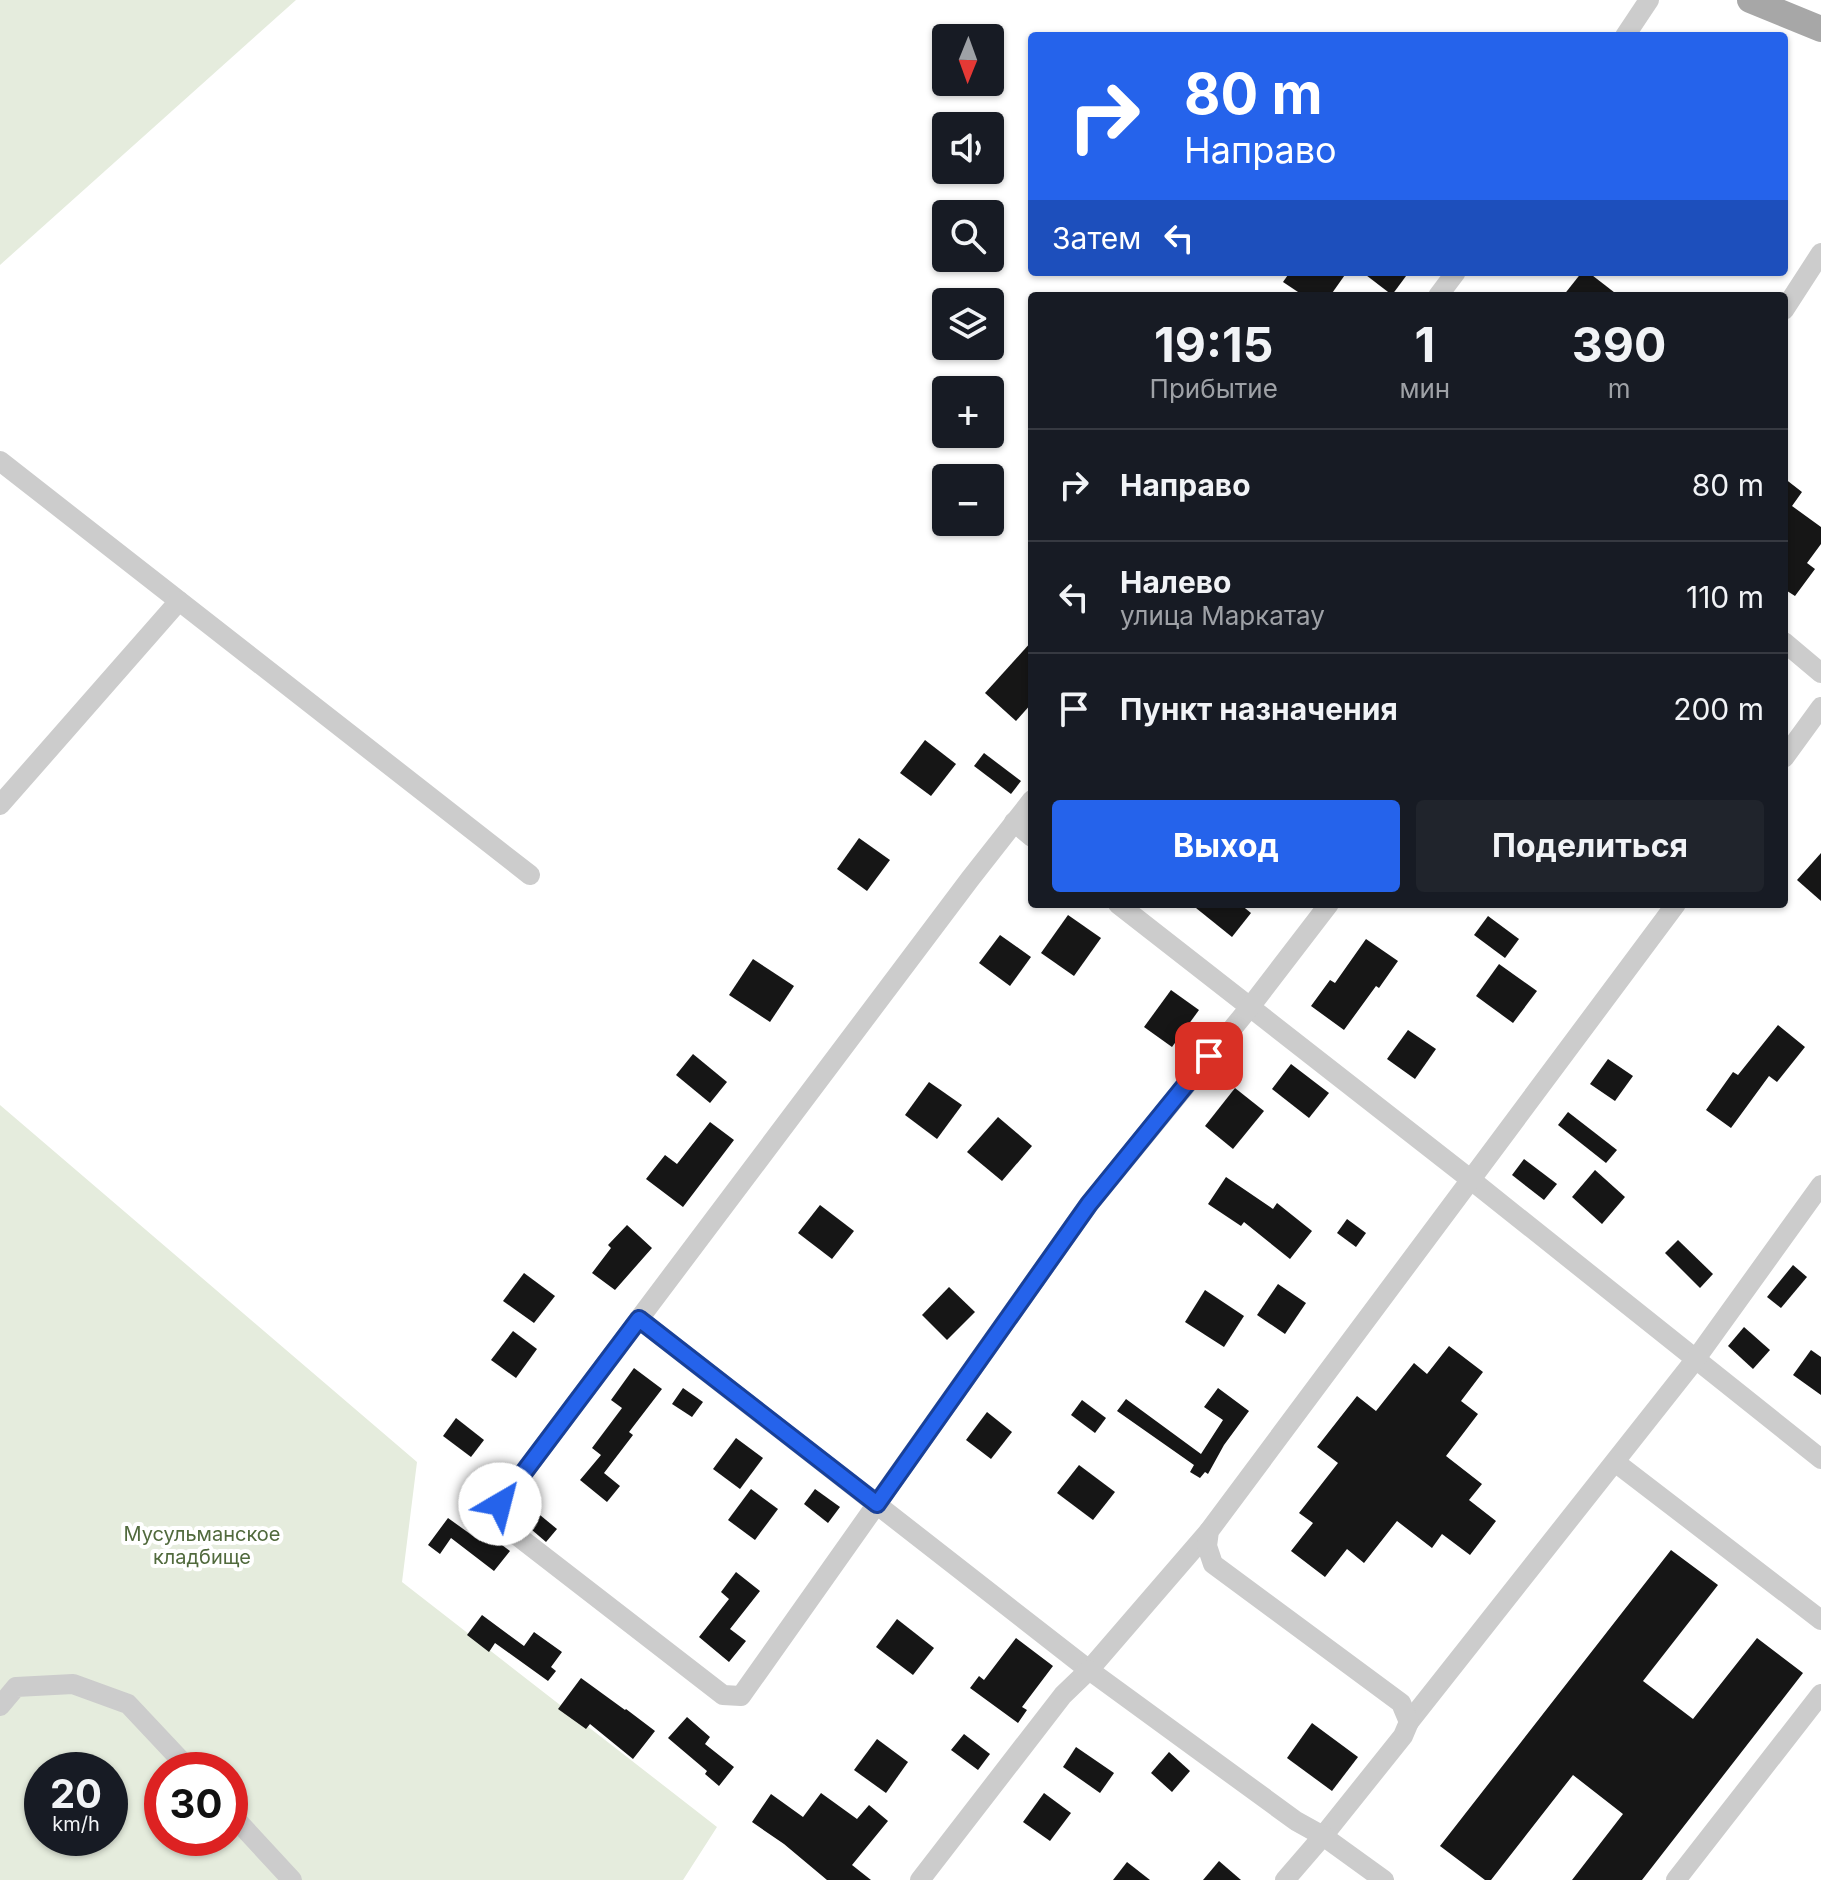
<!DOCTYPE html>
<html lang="ru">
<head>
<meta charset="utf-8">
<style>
	body { margin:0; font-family:Inter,sans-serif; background:#20242c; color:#f1f3f6; height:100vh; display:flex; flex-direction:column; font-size:30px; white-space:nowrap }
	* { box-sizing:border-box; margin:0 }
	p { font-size:26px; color:#9ea1a6 }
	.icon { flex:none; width:44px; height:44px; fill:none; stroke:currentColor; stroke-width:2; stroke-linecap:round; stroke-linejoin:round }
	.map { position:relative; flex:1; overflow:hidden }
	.panel { position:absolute; left:1028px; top:292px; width:760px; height:616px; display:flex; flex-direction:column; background:#171b24; border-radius:8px; box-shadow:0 2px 6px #0004 }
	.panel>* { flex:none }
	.banner { position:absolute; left:1028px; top:32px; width:760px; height:244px; border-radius:8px; box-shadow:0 2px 6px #0004; background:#2563eb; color:#fff; overflow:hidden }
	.needle { width:52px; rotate:181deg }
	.buttons { position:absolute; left:932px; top:24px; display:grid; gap:16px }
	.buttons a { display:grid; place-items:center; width:72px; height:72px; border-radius:8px; background:#171b24; box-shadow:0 2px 6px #0004; font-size:40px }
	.speed { position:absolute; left:24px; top:1752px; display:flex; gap:16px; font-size:40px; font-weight:700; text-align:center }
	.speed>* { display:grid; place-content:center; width:104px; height:104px; border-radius:50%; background:#171b24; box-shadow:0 2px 6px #0004; line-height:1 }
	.speed small { font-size:20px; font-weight:400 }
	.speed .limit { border:12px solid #d22; background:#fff; color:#111 }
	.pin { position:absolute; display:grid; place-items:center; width:68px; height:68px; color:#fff; margin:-34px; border-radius:16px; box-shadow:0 4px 12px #0006 }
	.me { position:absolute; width:88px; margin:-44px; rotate:37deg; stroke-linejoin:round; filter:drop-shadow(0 0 6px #0008) }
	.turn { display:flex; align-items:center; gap:28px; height:168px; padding:0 24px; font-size:36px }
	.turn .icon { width:104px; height:104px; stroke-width:2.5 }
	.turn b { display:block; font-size:56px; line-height:68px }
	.then { display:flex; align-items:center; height:76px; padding:0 24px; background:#0003; gap:16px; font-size:30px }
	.eta { display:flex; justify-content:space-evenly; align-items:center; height:136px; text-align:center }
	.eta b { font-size:48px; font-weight:700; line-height:56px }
	.cta { display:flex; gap:16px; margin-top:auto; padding:16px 24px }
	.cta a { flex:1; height:92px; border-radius:8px; background:#2563eb; color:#fff; font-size:32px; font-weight:700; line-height:92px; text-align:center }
	.cta a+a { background:#20242c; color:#f1f3f6 }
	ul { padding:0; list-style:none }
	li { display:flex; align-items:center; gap:24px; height:112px; padding:0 24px; border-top:2px solid #363941 }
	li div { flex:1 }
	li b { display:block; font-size:30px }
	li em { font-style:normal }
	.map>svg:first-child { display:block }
	.green { fill:#e5ecdd; fill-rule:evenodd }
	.building { fill:#161616 }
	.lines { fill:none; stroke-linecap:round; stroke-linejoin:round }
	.minor { stroke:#ccc; stroke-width:20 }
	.major { stroke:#a7a7a7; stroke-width:26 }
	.route-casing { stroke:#184099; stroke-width:20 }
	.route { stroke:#2563eb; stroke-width:14 }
	.labels { text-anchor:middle; stroke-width:8; stroke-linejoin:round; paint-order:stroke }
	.park-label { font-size:20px; fill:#516a3d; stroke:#fff }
</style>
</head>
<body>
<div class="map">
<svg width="1821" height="1880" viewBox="0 0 1821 1880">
	<rect width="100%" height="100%" fill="#fff"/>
	<!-- green -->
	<g class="green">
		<path d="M0,0H296L0,265Z"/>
		<path d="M0,1105L417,1462L402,1582L717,1827L683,1880H0ZM42,1770H110V1838H42ZM162,1770H230V1838H162Z"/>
	</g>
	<!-- building -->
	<g class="building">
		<path d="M1290,272H1347L1330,296H1304L1283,282Z"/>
		<path d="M1362,272H1409L1392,295Z"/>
		<path d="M1582,272H1588L1619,296H1563Z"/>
		<path d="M1784,478L1802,492L1792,506L1821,527V544L1807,563L1815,569L1795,596L1784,589Z"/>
		<path d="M1032,641V703L1016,721L985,693Z"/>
		<path d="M925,740L956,764L931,796L900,773Z"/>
		<path d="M984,753L1021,781L1011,794L974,766Z"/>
		<path d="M859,838L890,860L867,891L837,869Z"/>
		<path d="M1821,853V901L1797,880Z"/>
		<path d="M1191,904H1240L1251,913L1232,937Z"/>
		<path d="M1068,915L1101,938L1074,976L1041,953Z"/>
		<path d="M1488,916L1519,939L1505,958L1474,935Z"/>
		<path d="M1000,935L1031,957L1010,986L979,963Z"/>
		<path d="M1366,939L1398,961L1379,988L1376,986L1344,1030L1311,1006L1330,980L1335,983Z"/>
		<path d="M753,959L794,986L770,1022L729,995Z"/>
		<path d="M1499,964L1537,991L1513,1023L1476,996Z"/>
		<path d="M1171,990L1199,1010L1172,1047L1144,1027Z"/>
		<path d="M1778,1025L1805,1047L1777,1082L1769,1076L1731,1128L1706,1110L1733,1072L1738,1075Z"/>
		<path d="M1408,1030L1436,1049L1415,1079L1387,1059Z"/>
		<path d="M693,1054L727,1082L710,1103L676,1075Z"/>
		<path d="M1608,1059L1633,1076L1615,1101L1590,1084Z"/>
		<path d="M1291,1064L1329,1093L1309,1118L1272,1089Z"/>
		<path d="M929,1082L962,1105L937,1139L905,1115Z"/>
		<path d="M1235,1088L1264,1111L1233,1149L1205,1126Z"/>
		<path d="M1568,1112L1617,1150L1606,1163L1558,1125Z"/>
		<path d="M998,1117L1032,1146L1002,1181L967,1152Z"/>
		<path d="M710,1122L734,1140L683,1207L646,1179L665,1155L677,1164Z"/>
		<path d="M1524,1159L1557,1184L1544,1200L1512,1175Z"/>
		<path d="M1595,1170L1625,1197L1602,1224L1572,1197Z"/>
		<path d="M1226,1177L1273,1209L1277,1203L1312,1231L1290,1259L1244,1222L1241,1226L1208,1204Z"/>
		<path d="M820,1205L854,1231L832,1259L798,1233Z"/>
		<path d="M1347,1219L1366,1233L1356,1247L1337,1233Z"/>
		<path d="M627,1225L652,1248L615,1290L592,1273L611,1248L608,1245Z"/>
		<path d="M1678,1240L1713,1274L1700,1288L1665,1253Z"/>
		<path d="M1793,1265L1807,1277L1781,1308L1767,1297Z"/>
		<path d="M524,1273L555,1296L534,1323L503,1301Z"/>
		<path d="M1278,1284L1306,1303L1285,1334L1257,1315Z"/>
		<path d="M949,1287L975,1312L947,1340L922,1315Z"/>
		<path d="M1205,1290L1244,1316L1224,1347L1185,1322Z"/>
		<path d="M1744,1327L1770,1350L1753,1369L1728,1346Z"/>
		<path d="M513,1331L537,1349L516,1378L491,1360Z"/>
		<path d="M1449,1346L1483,1372L1461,1401L1478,1414L1446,1456L1482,1484L1469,1500L1496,1521L1470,1555L1442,1534L1432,1548L1397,1521L1364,1563L1347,1549L1325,1577L1291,1551L1313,1523L1299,1513L1338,1463L1317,1447L1357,1396L1376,1411L1414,1363L1427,1374Z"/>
		<path d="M1811,1350L1821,1357V1395L1793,1375Z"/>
		<path d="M634,1368L662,1389L629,1432L633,1435L604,1473L620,1486L607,1502L580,1480L601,1455L592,1448L622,1408L611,1400Z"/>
		<path d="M683,1388L703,1402L692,1417L672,1404Z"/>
		<path d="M1218,1388L1249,1411L1224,1445L1208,1474L1205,1472L1200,1478L1190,1472L1194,1465L1117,1411L1126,1399L1201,1454L1223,1420L1204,1407Z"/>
		<path d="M1082,1400L1106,1418L1095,1433L1071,1415Z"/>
		<path d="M987,1412L1012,1432L991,1459L966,1440Z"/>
		<path d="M456,1418L484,1440L471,1457L443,1436Z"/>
		<path d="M736,1438L763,1458L740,1489L713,1469Z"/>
		<path d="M1079,1465L1115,1492L1093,1520L1057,1493Z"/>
		<path d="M751,1489L778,1509L755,1540L728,1520Z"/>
		<path d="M815,1489L840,1507L828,1523L804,1504Z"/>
		<path d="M529,1506L557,1529L546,1542L518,1518Z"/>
		<path d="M448,1518L480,1541L486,1533L510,1551L494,1571L451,1538L440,1554L428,1545Z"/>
		<path d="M1671,1550L1718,1585L1643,1681L1693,1719L1757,1638L1803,1673L1642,1880H1572L1623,1814L1573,1775L1491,1880H1485L1440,1846Z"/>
		<path d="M736,1572L760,1591L730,1629L746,1641L729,1662L699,1637L729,1599L721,1592Z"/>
		<path d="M482,1615L524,1646L534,1632L562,1652L551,1667L556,1671L548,1681L495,1643L489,1652L467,1635Z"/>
		<path d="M897,1619L934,1648L913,1675L876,1647Z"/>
		<path d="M1016,1638L1053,1666L1022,1707L1027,1710L1018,1723L970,1688L979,1676L984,1680Z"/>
		<path d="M581,1678L625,1710L626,1709L655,1731L633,1759L590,1724L586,1729L558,1709Z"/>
		<path d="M687,1717L710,1737L705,1744L734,1767L719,1786L705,1774L707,1771L668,1738Z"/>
		<path d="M1312,1723L1358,1757L1332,1791L1287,1758Z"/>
		<path d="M964,1734L990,1754L978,1770L951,1750Z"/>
		<path d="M877,1739L908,1762L886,1793L854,1770Z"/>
		<path d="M1076,1747L1114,1773L1100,1793L1063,1767Z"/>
		<path d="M1169,1752L1190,1771L1172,1792L1151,1773Z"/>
		<path d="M821,1793L857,1819L869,1805L888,1821L852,1865L871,1880H827L784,1844L752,1822L771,1794L803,1817Z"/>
		<path d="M1044,1793L1071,1813L1050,1841L1023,1822Z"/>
		<path d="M1219,1861L1241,1880H1203Z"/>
		<path d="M1127,1862L1150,1880H1113Z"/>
	</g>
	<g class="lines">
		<!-- minor -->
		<g class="minor">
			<path d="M1625,36L1649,0"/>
			<path d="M1438,296L1456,272"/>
			<path d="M1784,310L1821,253"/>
			<path d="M0,461L530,875"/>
			<path d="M1784,642L1821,673"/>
			<path d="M1784,758L1821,707"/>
			<path d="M1032,800L970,879L639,1319L1089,1670L1209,1531"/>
			<path d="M0,805L179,601"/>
			<path d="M1014,822L1032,837"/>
			<path d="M1118,904L1470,1179L1821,1459"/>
			<path d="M639,1319L500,1504L493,1517L723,1695L741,1696L1089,1204L1250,1007L1329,904"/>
			<path d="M1615,1462L1821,1620"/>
			<path d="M0,1706L16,1687L73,1684L128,1704L190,1770"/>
			<path d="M1409,1722L1695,1360L1821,1185"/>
			<path d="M230,1813L292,1880"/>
			<path d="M920,1880L1063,1695L1089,1670L1296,1821L1323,1836L1403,1736L1409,1722L1401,1703L1213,1564L1207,1546L1209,1531L1676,904"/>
			<path d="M1285,1880L1323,1836L1384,1880"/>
			<path d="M1676,1880L1821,1694"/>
		</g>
		<!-- major -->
		<path class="major" d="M1750,0L1821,29"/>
	</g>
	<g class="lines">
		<!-- route casing -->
		<g class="route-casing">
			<path id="route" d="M500,1504L639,1319L877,1504L1089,1204L1209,1056"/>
		</g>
		<!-- route -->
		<use href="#route" class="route"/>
	</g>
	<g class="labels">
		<!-- park labels -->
		<g class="park-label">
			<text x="202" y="1541">Мусульманское<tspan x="202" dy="23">кладбище</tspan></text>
		</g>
	</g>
</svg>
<div class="buttons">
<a><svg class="needle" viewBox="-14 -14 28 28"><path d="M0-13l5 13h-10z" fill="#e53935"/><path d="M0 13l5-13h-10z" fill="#9ea1a6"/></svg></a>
<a><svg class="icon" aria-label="sound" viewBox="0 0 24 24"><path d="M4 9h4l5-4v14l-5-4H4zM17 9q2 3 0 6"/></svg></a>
<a><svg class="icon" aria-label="search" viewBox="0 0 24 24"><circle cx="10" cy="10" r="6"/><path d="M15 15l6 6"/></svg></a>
<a><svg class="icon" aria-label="layers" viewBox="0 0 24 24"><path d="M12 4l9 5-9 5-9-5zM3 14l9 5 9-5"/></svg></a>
<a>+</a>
<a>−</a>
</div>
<div class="speed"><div>20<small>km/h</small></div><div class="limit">30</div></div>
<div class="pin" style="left:1209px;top:1056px;background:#d93025"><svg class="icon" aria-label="arrive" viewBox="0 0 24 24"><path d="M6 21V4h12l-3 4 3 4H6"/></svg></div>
<svg class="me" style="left:500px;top:1504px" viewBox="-20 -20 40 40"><circle r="19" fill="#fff"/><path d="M0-13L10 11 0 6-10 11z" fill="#2563eb"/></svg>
<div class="banner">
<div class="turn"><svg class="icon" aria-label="right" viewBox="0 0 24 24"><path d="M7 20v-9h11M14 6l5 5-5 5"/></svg><div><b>80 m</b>Направо</div></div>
<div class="then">Затем<svg class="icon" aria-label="left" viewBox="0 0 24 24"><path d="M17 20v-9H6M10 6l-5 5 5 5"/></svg></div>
</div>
<section class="panel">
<div class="eta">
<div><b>19:15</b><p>Прибытие</p></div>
<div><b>1</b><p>мин</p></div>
<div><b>390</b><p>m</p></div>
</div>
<ul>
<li><svg class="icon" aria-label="right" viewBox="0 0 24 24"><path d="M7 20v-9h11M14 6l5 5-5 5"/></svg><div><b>Направо</b></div><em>80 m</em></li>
<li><svg class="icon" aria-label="left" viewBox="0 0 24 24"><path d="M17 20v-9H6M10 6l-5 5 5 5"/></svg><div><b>Налево</b><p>улица Маркатау</p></div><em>110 m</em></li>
<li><svg class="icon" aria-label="arrive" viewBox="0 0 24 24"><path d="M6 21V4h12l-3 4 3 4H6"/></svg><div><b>Пункт назначения</b></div><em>200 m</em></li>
</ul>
<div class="cta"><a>Выход</a><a>Поделиться</a></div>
</section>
</div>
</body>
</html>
